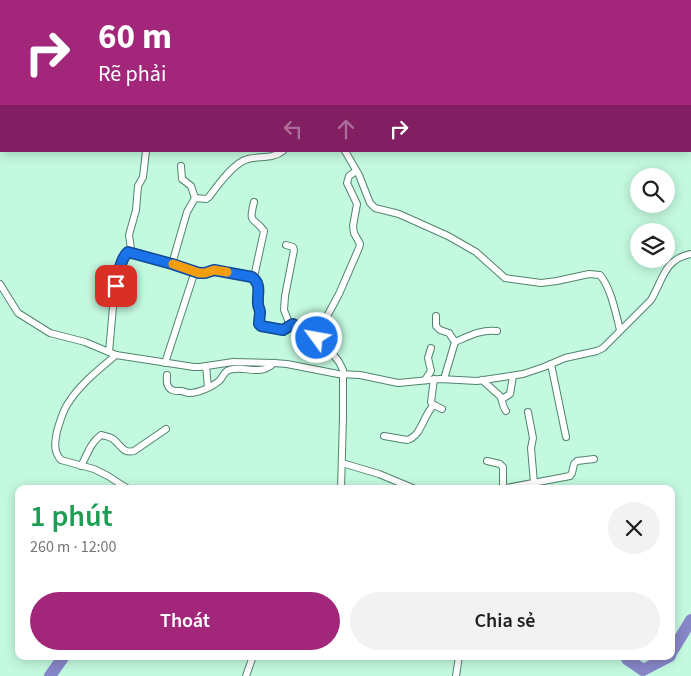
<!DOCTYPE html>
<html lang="vi">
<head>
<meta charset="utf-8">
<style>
	body { margin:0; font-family:"Source Sans 3",sans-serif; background:#f2f2f2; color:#202124; height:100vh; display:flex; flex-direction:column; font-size:19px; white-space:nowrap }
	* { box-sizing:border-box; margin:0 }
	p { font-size:16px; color:#757577 }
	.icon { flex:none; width:28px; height:28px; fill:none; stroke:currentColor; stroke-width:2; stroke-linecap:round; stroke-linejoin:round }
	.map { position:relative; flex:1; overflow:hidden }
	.sheet { position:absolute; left:15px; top:485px; width:660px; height:175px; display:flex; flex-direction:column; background:#fff; border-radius:10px; box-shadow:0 2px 12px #0003 }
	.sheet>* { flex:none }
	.hud { position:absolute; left:0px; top:0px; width:691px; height:152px; box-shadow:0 2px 12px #0003; background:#a2277b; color:#fff; overflow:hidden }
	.buttons { position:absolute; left:630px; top:168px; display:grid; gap:10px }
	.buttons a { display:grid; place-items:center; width:45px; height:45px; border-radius:50%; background:#fff; box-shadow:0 2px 12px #0003; font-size:25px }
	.pin { position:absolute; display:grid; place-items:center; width:42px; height:42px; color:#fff; margin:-21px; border-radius:10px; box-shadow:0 2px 8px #0006 }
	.me { position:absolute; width:55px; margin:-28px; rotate:302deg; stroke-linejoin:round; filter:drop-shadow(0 0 4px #0008) }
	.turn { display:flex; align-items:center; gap:18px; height:105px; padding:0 15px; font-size:22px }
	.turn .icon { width:65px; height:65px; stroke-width:2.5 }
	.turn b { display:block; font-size:35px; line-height:42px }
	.lanes { display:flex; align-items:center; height:48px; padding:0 15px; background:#0003; justify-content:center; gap:25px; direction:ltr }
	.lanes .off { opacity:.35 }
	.round { display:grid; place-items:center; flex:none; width:52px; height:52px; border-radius:26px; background:#f2f2f2 }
	.overview { display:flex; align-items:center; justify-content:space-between; height:85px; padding:0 15px }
	h1 { font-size:30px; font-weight:600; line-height:38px; color:#1e9e55 }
	.button { display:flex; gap:10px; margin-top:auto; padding:10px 15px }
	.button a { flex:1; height:58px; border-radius:30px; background:#a2277b; color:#fff; font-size:20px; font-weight:600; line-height:58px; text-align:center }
	.button a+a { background:#f2f2f2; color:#202124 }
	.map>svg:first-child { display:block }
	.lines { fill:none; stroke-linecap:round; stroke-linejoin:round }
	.river { stroke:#8786c8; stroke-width:12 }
	.street-casing { stroke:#51846d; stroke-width:8 }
	.street { stroke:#fff; stroke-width:6 }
	.route-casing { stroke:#114b97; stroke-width:12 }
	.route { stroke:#1a73e8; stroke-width:9 }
	.slow { stroke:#f59e0b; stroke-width:9 }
</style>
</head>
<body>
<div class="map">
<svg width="691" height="676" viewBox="0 0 691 676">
	<rect width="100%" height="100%" fill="#c3f9df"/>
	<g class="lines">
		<!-- river -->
		<g class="river">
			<path d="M671,653L691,620"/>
			<path d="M627,656V659L643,670L670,656"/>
			<path d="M50,676L64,656"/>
		</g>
		<!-- street casing -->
		<g class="street-casing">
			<g id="street">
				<path d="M238,0L239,1"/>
				<path d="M208,1L209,0"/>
				<path d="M568,1L569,0"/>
				<path d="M345,151L359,175L370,203L375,208L399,214L448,236L476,252L505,278L541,283L557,281L589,274L600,275C611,288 616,314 620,330"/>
				<path d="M195,198L206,199L209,197C217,186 234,162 248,159C260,156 273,159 283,151"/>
				<path d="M286,245L293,247L294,250L285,296L284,310L290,325"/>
				<path d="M128,253L172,264L199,273H205L211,270H214L254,277C262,288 257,293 258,304C258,307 260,310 260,312C261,316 259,320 259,324L261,326L283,330L293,324L312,335L316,336"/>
				<path d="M172,264L187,212L195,198L191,186L182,179L181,166"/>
				<path d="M254,277L264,231C254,216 248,226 254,202"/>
				<path d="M0,284L18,313L50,333L85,342L116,355L194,367H200L233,362L274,363L287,364L338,374L360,375L398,383L440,379L477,381L523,374L544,367L565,358L597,351L603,348L651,300C663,280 664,259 691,254"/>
				<path d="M436,316V326L440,330L449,333L455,342L444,379"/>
				<path d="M455,342C469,336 482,329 497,331"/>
				<path d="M109,352L114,296L118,276L124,256L128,253L131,249L129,235L136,210L138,186L143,177L146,151"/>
				<path d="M116,355C98,370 79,385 67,405C62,413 60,422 57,431C55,442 53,451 61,460L94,469L108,476L128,489"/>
				<path d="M165,363L195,271"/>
				<path d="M551,364L566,437"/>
				<path d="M206,366L208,387"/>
				<path d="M167,375C167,378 166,383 168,386C171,392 177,391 182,391C185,392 187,393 190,393C198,393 212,387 219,381C223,378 223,372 229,370C245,365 260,377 274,363"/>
				<path d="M434,379L431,402L432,404L442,409"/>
				<path d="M425,380L431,371L428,358L431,348"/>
				<path d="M482,380L500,396C503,401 502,406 506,411"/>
				<path d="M502,399L510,394L513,376"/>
				<path d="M528,412L533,438L531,448L534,483"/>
				<path d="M384,436L407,440C422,436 423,415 434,405"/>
				<path d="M487,461L500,464L503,467V488"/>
				<path d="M342,463L379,474L415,489"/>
				<path d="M81,466C87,455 91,442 101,435C105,436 110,437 113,439C121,445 123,454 134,451L166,429"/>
				<path d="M341,489L343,417V370L339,362L326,345L318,339L316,336L317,331L325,320L339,294L359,248L360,244L354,233L353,226L357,204L347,183L349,176L356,171"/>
				<path d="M501,489L570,476L572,473L574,464L577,461L594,459"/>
				<path d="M246,676L253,656"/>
				<path d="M456,676L459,656"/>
			</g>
		</g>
		<!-- street -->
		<use href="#street" class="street"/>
	</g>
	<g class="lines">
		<!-- route casing -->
		<g class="route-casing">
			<path id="route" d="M116,286C118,276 120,259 128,252L172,264L199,273H205L214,270L252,277C262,285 257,293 258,304C258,307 260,309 260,312C260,316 259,320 259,324L261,326L283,330L293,324L312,335L316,336L317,338"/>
		</g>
		<!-- route -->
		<use href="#route" class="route"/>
		<!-- slow -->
		<path class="slow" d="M173,264L199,273H205L214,270L227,272"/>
	</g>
</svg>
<div class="buttons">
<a><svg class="icon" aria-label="search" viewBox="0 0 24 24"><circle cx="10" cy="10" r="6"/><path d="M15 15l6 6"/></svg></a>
<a><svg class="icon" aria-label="layers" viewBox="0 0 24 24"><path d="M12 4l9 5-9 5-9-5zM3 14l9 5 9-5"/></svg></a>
</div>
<div class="pin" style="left:116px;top:286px;background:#d93025"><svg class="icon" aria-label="arrive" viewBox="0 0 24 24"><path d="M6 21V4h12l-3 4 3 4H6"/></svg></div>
<svg class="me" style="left:317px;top:338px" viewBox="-20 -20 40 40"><circle r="17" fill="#1a73e8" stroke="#fff" stroke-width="3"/><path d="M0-11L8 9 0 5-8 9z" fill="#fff"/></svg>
<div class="hud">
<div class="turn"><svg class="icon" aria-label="right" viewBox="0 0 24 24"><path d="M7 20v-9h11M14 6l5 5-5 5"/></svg><div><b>60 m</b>Rẽ phải</div></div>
<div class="lanes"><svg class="icon off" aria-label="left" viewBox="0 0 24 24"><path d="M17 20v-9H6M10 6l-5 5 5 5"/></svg><svg class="icon off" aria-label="ahead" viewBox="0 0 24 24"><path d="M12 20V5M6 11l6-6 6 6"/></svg><svg class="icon" aria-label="right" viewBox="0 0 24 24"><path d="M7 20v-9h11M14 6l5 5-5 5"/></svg></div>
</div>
<section class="sheet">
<div class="overview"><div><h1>1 phút</h1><p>260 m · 12:00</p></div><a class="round"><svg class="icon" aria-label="close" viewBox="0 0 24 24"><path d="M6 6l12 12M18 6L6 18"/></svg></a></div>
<div class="button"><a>Thoát</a><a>Chia sẻ</a></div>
</section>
</div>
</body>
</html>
